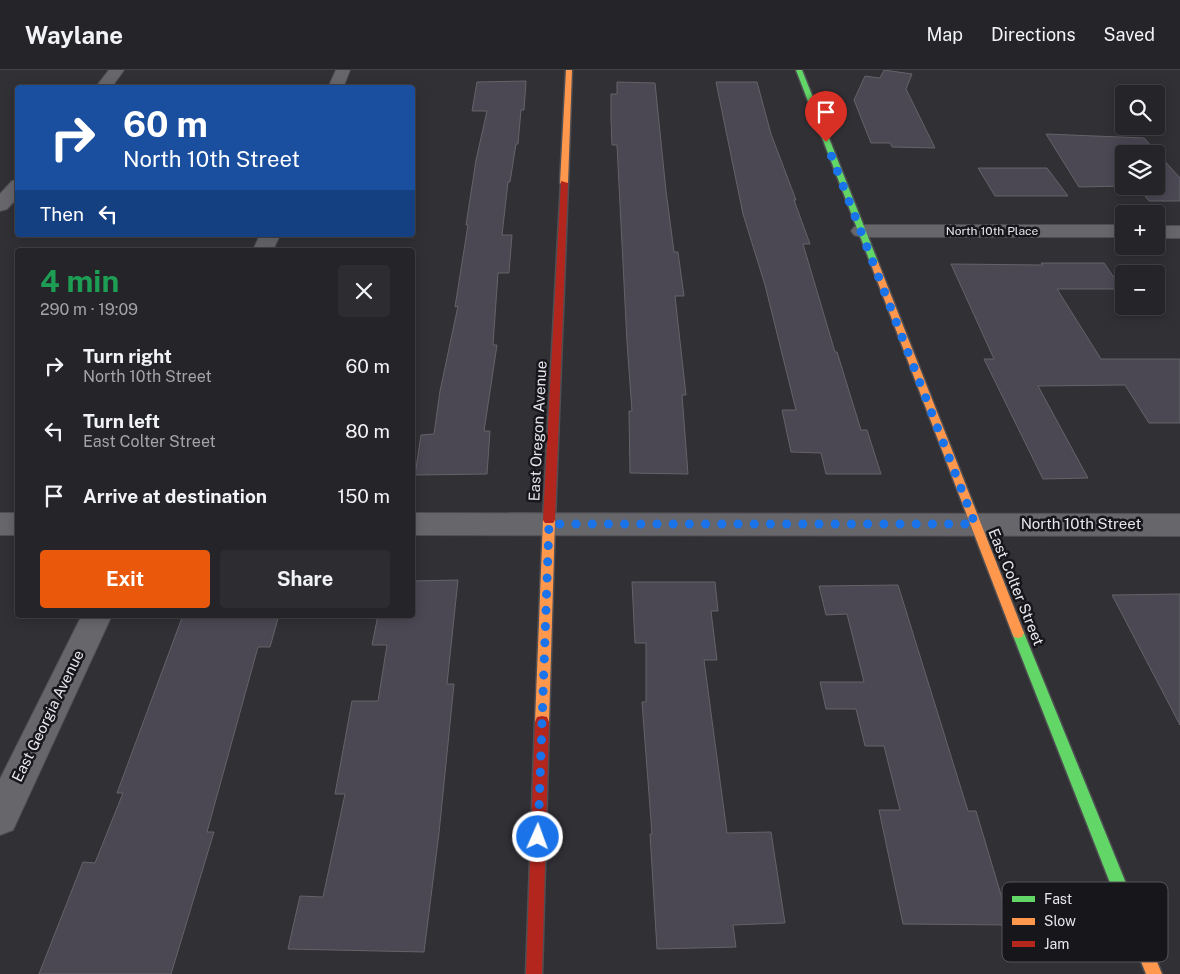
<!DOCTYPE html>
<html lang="en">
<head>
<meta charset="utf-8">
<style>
	body { margin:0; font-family:"Public Sans",sans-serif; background:#2d2c30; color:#f1f3f6; height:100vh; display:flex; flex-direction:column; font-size:19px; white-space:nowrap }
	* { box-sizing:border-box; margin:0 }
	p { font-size:16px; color:#a3a4a8 }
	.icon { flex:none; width:28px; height:28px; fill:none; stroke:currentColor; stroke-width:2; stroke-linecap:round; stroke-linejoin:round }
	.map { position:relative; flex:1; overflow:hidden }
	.side { position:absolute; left:15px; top:178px; width:400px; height:370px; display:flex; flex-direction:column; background:#252428; border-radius:5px; box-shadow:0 2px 12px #0003,0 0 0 1px #424145 }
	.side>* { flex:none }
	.banner { position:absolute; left:15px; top:15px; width:400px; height:152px; border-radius:5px; box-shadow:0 2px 12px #0003,0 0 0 1px #424145; background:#1a4fa0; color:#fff; overflow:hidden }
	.controls { position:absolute; left:1115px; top:15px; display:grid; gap:10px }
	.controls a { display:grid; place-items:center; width:50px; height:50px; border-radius:5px; background:#252428; box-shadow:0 2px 12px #0003,0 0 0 1px #424145; font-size:25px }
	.pin { position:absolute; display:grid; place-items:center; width:42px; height:42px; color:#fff; margin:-51px -21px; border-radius:50% 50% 50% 0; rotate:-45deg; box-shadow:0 0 5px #0007 }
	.pin .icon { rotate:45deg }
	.me { position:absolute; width:55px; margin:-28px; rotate:2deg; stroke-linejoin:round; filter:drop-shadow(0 0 4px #0008) }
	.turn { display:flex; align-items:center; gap:18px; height:105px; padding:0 25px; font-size:22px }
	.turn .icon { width:65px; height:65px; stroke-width:2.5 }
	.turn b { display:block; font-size:35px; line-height:42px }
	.then { display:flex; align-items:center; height:48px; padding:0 25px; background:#0003; gap:10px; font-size:19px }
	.round { display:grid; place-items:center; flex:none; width:52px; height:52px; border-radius:5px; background:#2d2c30 }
	.headline { display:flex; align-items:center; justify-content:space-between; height:85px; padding:0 25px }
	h1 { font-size:30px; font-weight:700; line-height:38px; color:#1e9e55 }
	.cta { display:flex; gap:10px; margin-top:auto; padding:10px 25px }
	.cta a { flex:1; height:58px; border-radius:5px; background:#ea580c; color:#fff; font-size:20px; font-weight:700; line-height:58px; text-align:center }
	.cta a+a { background:#2d2c30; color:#f1f3f6 }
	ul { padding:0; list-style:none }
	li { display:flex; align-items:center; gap:15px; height:65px; padding:0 25px }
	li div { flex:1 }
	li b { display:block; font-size:19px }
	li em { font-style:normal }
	header { display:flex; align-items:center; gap:30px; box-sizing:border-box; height:70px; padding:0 25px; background:#252428; border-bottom:1px solid #424145 }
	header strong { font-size:24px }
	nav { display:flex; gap:28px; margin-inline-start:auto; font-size:18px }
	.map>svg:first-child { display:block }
	.building { fill:#4b4854; stroke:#646368 }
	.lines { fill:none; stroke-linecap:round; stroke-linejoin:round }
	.street-casing { stroke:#4f4e53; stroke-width:2 }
	.fast-casing { stroke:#4f4e53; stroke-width:3 }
	.slow-casing { stroke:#4f4e53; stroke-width:3 }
	.jam-casing { stroke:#4f4e53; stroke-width:3 }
	.street { fill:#67666b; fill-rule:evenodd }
	.fast { fill:#63d668; fill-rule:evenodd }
	.slow { fill:#ff974d; fill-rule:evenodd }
	.jam { fill:#b3261e; fill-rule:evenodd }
	.route { stroke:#1a73e8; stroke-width:9; stroke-dasharray:0 16.2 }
	.labels { text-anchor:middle; stroke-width:5; stroke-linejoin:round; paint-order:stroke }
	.far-street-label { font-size:12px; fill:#e8e6ed; stroke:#17171b }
	.street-label { font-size:15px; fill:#e8e6ed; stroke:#17171b }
	.key { fill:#17171b; stroke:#56555a; stroke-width:1 }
	.key-label { font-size:14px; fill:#e8e6ed }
</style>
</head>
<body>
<header>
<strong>Waylane</strong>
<nav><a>Map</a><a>Directions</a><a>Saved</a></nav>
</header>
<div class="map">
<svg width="1180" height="904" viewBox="0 0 1180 904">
	<rect width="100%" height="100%" fill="#313035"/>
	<!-- building -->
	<g class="building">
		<path d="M884,0L912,4L906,19L935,78L892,77L890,73H871L854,30L865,6L880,8Z"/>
		<path d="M526,11L524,40H521L518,74H516L510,112H508L502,165H512L509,203H498L493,275H497L484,361H490L487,404L415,405L421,365L434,364L440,321L458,236L455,237L468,155H466L476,90L487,41H472L477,12Z"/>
		<path d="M617,12L655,13L666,121L674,182H678L684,226H675L686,325H682L688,404L630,403L629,341H632L627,272L617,75H612L611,49V24H617Z"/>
		<path d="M716,12H757L771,64L796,130H794L810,174H803L835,282H837L861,360H867L881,404H826L821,383L791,382L782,340H796L765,215L743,144Z"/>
		<path d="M1046,64L1144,68L1180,108V131H1149L1137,116H1156V84H1124V116L1079,117Z"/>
		<path d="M978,98H1047L1068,126H995Z"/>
		<path d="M1041,193H1104L1122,219H1057L1101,289H1180V353H1149L1125,315L1038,316L1088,408L1043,409L984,289H994L951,194L1043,195Z"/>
		<path d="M458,510L447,614H454L439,763L424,882L288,879L300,826L323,827L345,724H335L352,631H378L387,575H372L378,545H412V511Z"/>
		<path d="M632,512H715L718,541H711L717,590H704L727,763L771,762L785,853L733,855L736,877L657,879L650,764H652L642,632H646V573H635Z"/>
		<path d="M898,515L968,741H976L1010,855L903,854L879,740H900L884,676H865L856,639H826L820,612H864L847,544L826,545L819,516Z"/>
		<path d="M1180,524V655L1112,525Z"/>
		<path d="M183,545H279L270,577H258L207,762H214L171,904H39L83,792L95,793L123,723H117Z"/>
	</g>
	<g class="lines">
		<!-- street casing -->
		<g class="street-casing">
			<g id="street">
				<path d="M109,0H124L111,18H95Z"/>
				<path d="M336,0H350L343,18H328Z"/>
				<path d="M18,110V127L7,139L0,141V124L12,111Z"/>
				<path d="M861,155H1124V167H861L854,165L851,161L854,157Z"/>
				<rect x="1156" y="156" width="24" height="12"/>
				<path d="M260,165H280L273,180H253Z"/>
				<rect x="0" y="443" width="18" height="22"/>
				<path d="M412,443L1180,444V466L412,465Z"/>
				<path d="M82,545H112L13,760L0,765V709Z"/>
			</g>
		</g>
		<!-- fast casing -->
		<g class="fast-casing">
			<g id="fast">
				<path d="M796,0H802L878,192L877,194H874L870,192Z"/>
				<path d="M1018,558L1022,559L1024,563L1132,828L1129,833L1124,836L1119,833L1116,828L1012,563L1014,559Z"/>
			</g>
		</g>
		<!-- slow casing -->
		<g class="slow-casing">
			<g id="slow">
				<path d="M566,0H572L568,113L564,115L560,113Z"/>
				<path d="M871,190H874L878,192L1024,563L1022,567L1018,568L1014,567L1012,563L870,192Z"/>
				<path d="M549,446L553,447L555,450L549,652L547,657L542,658L537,657L535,652L543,450L545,447Z"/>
				<path d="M1124,820L1129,823L1162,904H1146L1116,828L1119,823Z"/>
			</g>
		</g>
		<!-- jam casing -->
		<g class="jam-casing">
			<g id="jam">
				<path d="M561,111L568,113L555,450L553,453H545L543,450Z"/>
				<path d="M542,646L547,647L549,652L542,904H526L535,652L537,647Z"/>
			</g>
		</g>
		<!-- street -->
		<use href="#street" class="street"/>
		<!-- fast -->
		<use href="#fast" class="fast"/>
		<!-- slow -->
		<use href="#slow" class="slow"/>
		<!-- jam -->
		<use href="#jam" class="jam"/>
	</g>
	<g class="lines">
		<!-- route -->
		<path class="route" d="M538,767L549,454H975L826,72"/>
	</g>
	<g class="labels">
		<!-- far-street labels -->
		<g class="far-street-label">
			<text x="992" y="165">North 10th Place</text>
		</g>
		<!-- street labels -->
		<g class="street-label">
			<text transform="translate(538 361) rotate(-87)" y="5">East Oregon Avenue</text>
			<text x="1081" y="459">North 10th Street</text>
			<text transform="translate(1016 517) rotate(68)" y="5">East Colter Street</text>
			<text transform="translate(48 646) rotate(-64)" y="5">East Georgia Avenue</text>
		</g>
	</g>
	<!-- legend -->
	<rect x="1002" y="812" width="166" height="80" rx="8" class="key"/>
	<rect x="1012" y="826" width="23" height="6" fill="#63d668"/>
	<rect x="1012" y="848" width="23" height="7" fill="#ff974d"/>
	<rect x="1012" y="871" width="23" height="6" fill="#b3261e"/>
	<g class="key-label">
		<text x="1044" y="834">Fast</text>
		<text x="1044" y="856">Slow</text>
		<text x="1044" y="879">Jam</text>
	</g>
</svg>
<div class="controls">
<a><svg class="icon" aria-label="search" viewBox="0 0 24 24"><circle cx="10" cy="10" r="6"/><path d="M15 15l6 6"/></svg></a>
<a><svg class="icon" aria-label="layers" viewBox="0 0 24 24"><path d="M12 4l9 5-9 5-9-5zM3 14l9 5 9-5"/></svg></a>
<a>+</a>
<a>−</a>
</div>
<div class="pin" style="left:826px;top:72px;background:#d93025"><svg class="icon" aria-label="arrive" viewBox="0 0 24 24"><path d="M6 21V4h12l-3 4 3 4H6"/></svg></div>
<svg class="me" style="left:538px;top:767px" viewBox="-20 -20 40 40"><circle r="17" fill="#1a73e8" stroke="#fff" stroke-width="3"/><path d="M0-11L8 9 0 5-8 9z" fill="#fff"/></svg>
<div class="banner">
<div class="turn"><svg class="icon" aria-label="right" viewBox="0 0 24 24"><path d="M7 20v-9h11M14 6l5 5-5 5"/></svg><div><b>60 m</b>North 10th Street</div></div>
<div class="then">Then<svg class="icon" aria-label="left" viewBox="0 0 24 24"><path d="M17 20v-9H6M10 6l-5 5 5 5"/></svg></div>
</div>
<section class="side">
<div class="headline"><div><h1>4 min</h1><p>290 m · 19:09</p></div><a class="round"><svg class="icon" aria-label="close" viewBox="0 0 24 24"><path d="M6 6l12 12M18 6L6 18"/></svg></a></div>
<ul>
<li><svg class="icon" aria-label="right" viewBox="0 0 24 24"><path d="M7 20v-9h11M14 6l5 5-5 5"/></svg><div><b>Turn right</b><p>North 10th Street</p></div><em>60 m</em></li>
<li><svg class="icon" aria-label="left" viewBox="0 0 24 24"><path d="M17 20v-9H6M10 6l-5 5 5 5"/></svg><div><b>Turn left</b><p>East Colter Street</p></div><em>80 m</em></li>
<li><svg class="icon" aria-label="arrive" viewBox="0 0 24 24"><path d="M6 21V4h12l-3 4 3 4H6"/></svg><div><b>Arrive at destination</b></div><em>150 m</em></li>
</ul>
<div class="cta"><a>Exit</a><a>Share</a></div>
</section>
</div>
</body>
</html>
